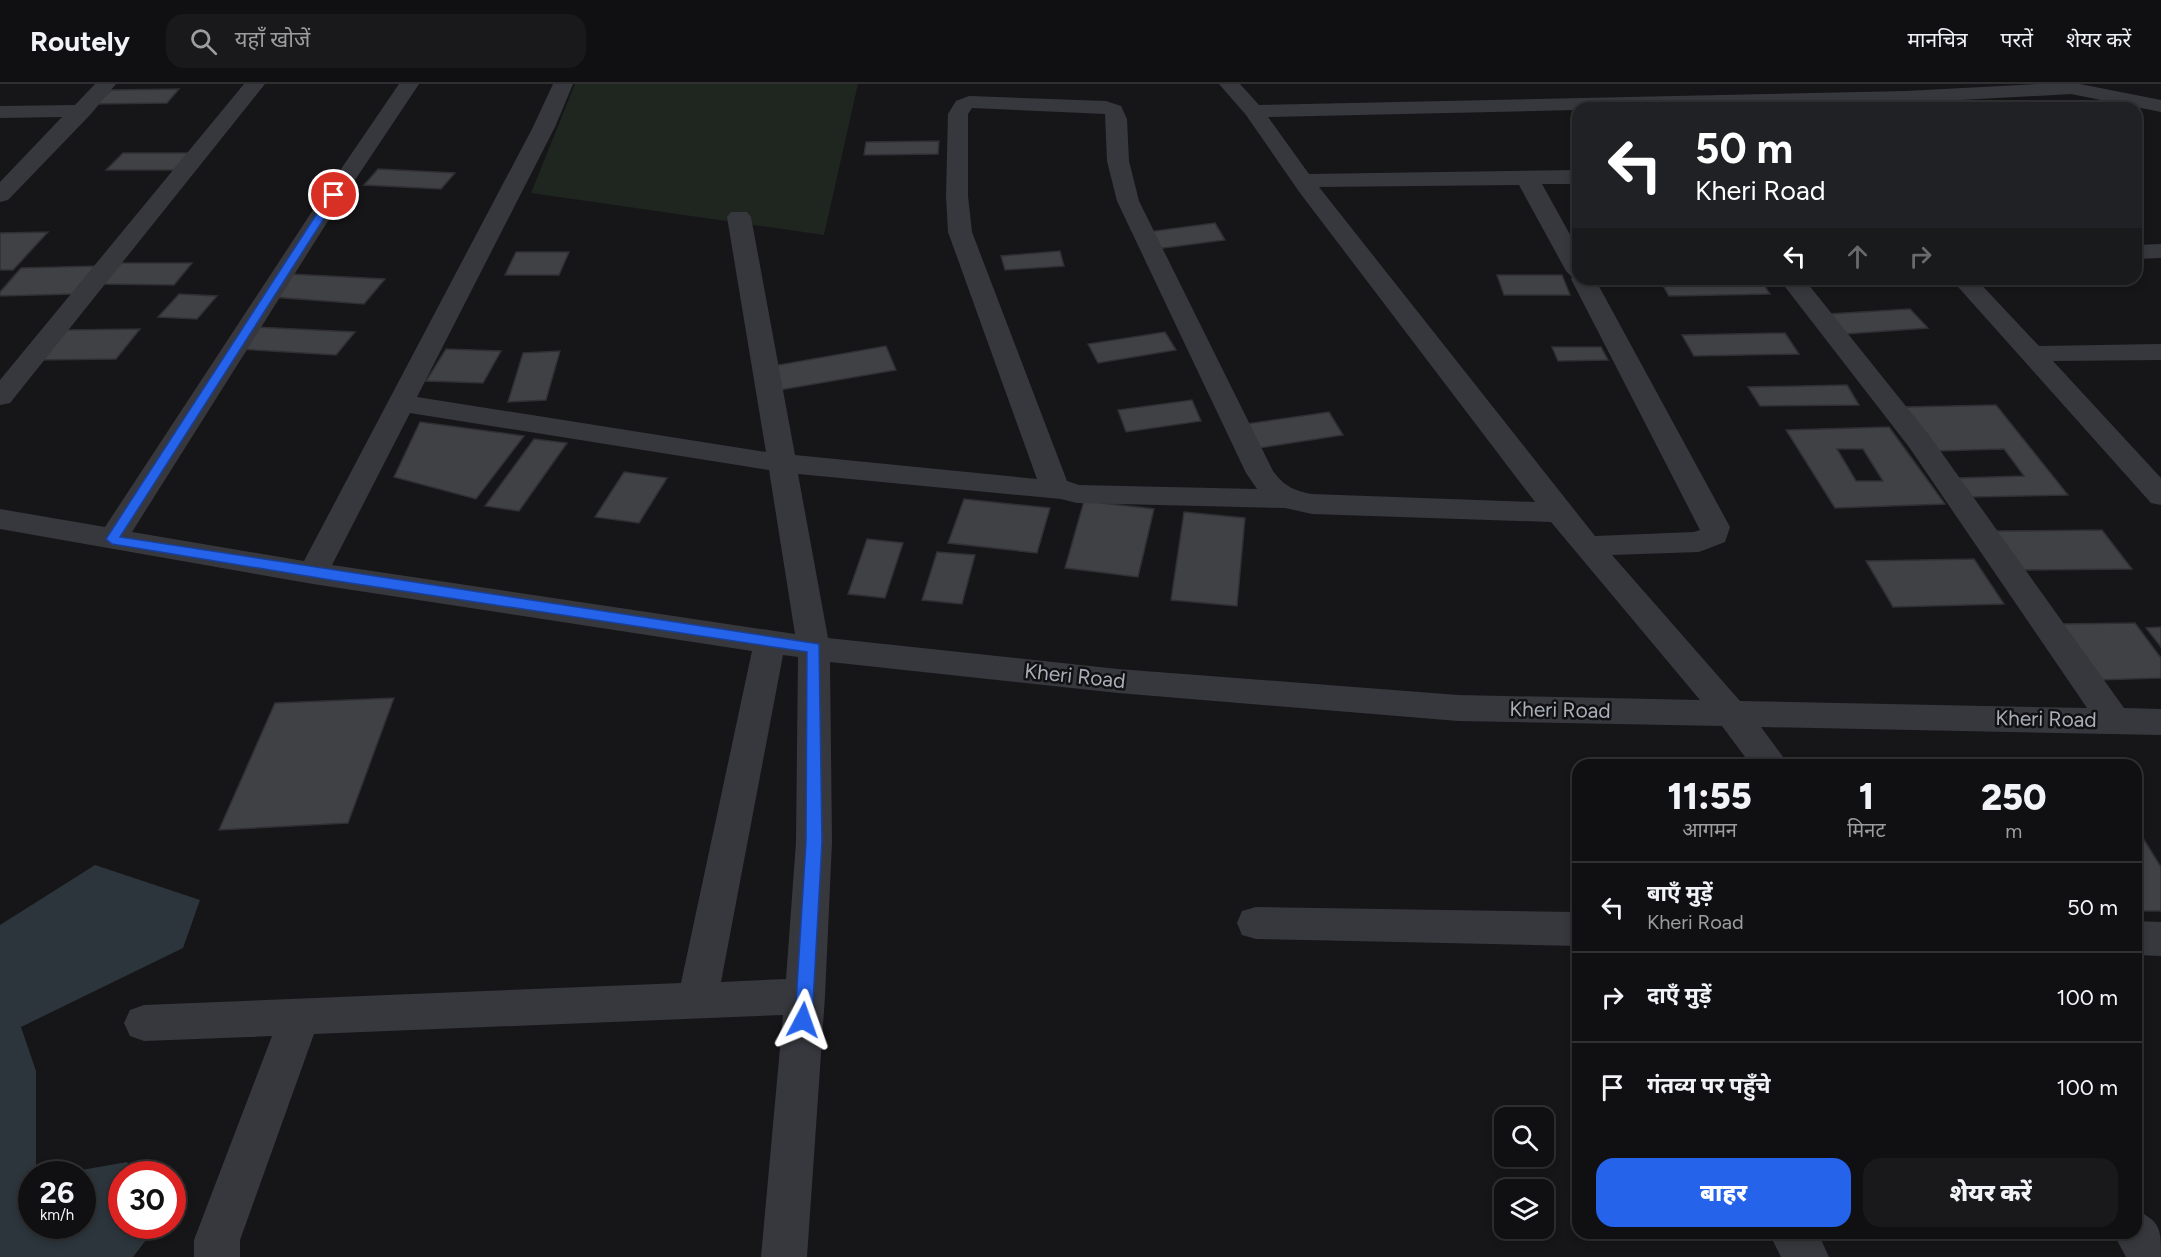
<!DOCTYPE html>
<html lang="hi">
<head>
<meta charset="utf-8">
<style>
	body { margin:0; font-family:Figtree,"Noto Sans Devanagari",sans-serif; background:#19191b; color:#f1f3f6; height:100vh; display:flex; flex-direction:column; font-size:22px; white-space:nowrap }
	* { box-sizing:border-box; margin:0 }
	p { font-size:20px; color:#9c9d9f }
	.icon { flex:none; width:33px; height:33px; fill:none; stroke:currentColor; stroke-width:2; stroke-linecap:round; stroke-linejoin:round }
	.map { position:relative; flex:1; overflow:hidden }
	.side { position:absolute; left:1572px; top:675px; width:570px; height:480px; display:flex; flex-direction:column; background:#101012; border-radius:18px; box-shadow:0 3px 9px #0003,0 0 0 2px #303032 }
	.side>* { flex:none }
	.guide { position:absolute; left:1572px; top:18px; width:570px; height:183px; border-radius:18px; box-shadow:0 3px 9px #0003,0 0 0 2px #303032; background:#202124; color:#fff; overflow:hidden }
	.tools { position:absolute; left:1494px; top:1023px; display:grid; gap:12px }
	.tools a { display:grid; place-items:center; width:60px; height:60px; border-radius:12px; background:#101012; box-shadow:0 3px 9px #0003,0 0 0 2px #303032; font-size:30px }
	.speed { position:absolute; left:18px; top:1077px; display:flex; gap:12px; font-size:30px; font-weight:700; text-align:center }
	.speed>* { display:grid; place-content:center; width:78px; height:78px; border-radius:50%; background:#101012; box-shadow:0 3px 9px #0003,0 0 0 2px #303032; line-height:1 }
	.speed small { font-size:15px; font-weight:400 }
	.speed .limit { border:9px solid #d22; background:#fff; color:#111 }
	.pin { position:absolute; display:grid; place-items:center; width:51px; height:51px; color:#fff; margin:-26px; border:3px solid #fff; border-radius:50%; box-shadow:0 2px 6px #0007 }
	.me { position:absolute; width:66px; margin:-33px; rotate:4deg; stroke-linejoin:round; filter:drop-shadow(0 0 4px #0008) }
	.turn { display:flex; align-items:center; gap:21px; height:126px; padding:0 24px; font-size:27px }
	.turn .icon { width:78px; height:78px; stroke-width:2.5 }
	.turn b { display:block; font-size:42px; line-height:51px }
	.lanes { display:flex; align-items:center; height:57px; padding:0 24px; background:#0003; justify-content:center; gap:30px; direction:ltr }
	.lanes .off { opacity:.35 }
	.eta { display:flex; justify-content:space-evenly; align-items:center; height:102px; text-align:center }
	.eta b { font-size:36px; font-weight:800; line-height:42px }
	.cta { display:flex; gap:12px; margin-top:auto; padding:12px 24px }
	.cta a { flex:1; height:69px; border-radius:18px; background:#2563eb; color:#fff; font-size:24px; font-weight:800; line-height:69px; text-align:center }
	.cta a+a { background:#19191b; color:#f1f3f6 }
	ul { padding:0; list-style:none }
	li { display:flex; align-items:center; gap:18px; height:90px; padding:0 24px; border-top:2px solid #303032 }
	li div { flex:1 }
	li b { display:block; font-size:22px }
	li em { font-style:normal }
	header { display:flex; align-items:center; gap:36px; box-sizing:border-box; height:84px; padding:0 30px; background:#101012; border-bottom:2px solid #303032 }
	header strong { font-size:28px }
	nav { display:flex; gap:33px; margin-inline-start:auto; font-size:21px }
	.search { width:420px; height:54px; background:#19191b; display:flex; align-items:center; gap:15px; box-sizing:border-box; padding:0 21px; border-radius:18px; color:#9c9d9f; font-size:22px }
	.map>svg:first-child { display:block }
	.green { fill:#1e261f }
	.water { fill:#2c353c }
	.building { fill:#404145; stroke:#303034; stroke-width:1.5; fill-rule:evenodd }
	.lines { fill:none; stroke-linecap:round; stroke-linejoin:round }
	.minor { fill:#37383d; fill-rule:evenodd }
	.route { fill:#2563eb; stroke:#184099; stroke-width:1.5 }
	.labels { text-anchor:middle; stroke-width:5; stroke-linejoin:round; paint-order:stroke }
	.street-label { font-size:21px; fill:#a8adb8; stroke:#111113 }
</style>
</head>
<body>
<header>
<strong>Routely</strong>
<div class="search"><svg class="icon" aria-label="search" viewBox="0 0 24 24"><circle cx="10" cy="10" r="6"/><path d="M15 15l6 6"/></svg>यहाँ खोजें</div>
<nav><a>मानचित्र</a><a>परतें</a><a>शेयर करें</a></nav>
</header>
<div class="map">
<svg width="2161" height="1173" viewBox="0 0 2161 1173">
	<rect width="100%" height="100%" fill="#161618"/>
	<!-- green -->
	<path class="green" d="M575,0H858L824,151L531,109Z"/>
	<!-- water -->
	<path class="water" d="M95,781L200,816L183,864L21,943L36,987V1090H32V1142H82V1090H59L127,1078L132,1090H122V1142H151L153,1147L133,1173H0V841Z"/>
	<!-- building -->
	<g class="building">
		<path d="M179,5L167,19L97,20L111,6Z"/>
		<path d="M939,57L938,70L864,71L866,58Z"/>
		<path d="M123,69H189L174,86H106Z"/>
		<path d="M378,85L455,89L441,105L364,101Z"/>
		<path d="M1215,139L1225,156L1156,165L1147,148Z"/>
		<path d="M48,148L13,186H0V149Z"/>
		<path d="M1060,167L1064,182L1005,186L1001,172Z"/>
		<path d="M516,168H569L559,191H505Z"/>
		<path d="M121,179H192L174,201L102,200Z"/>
		<path d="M96,182L73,210L0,212V208L21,184Z"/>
		<path d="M289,190L385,195L364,220L272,213Z"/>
		<path d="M1497,191H1562L1570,211H1504Z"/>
		<path d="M1659,195H1760L1770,210L1669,212Z"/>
		<path d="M179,210L217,212L197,235L158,233Z"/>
		<path d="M1910,225L1928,244L1845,250L1829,230Z"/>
		<path d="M255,243L355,248L336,271L239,265Z"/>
		<path d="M140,245L116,275L39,276L65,246Z"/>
		<path d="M1165,248L1176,266L1098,279L1088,260Z"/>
		<path d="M1785,249L1799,270L1694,272L1682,251Z"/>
		<path d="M886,262L896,286L780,306L773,282Z"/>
		<path d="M1552,263H1601L1608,276L1558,277Z"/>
		<path d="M446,265L501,267L483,299L426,297Z"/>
		<path d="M560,267L546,316L508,318L523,269Z"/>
		<path d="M1847,301L1859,321L1760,322L1748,303Z"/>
		<path d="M1192,316L1201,337L1126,348L1118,326Z"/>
		<path d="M1996,321L2068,411L1972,413L1958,394L2024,392L2004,365L1936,367L1905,323Z"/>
		<path d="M1329,328L1343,351L1259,364L1246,340Z"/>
		<path d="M420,338L524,352L476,415L394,393Z"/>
		<path d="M1889,343L1945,420L1835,424L1786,346ZM1837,365H1863L1883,397H1856Z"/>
		<path d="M534,355L567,359L519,427L485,422Z"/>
		<path d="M624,388L667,394L639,439L595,433Z"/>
		<path d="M964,415L1050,424L1037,469L948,459Z"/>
		<path d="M1084,417L1154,425L1138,493L1065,484Z"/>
		<path d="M1184,428L1245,434L1237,522L1171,516Z"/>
		<path d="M2102,446L2132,485L2020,486L1994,447Z"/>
		<path d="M867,455L903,459L885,514L848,510Z"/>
		<path d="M937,468L975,471L962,520L922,516Z"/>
		<path d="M1974,475L2004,520L1893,523L1866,477Z"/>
		<path d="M2135,539L2161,574V594L2097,596L2057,540Z"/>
		<path d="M2161,543V563L2146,544Z"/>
		<path d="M394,614L348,739L219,746L275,619Z"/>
		<path d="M2136,751H2141L2161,783V827H2136Z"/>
	</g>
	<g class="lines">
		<!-- minor -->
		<g class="minor">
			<path d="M95,0H116L90,31L8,116L0,118V98L62,33L0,34V22L75,21Z"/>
			<path d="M244,0H265L10,319L0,321V296Z"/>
			<path d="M399,0H419L333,129L132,448L304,477L533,43L553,0H573L555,43L417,313L766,368L727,133L731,128H747L751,133L795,371L1037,395L948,148L946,112L948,30L956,17L969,12L1106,17L1121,22L1127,35L1129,77L1139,117L1273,387C1284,402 1294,407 1312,410L1535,418L1300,109L1246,31L1219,0H1240L1259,21L1906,7L2039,0H2080L2161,16V28L2071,10L1906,19L1578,24V26L1268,33L1309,90L1578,86V100H1542L1578,165V195H1595L1730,443L1725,458L1699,468L1612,471L1740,617L2087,624L1909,363L1779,195H1804L1929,351L2124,624L2161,625V651L1761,643L1789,681H1751L1722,642L1458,637L1118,609L830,578L832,758L825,912L807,1173H761L783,931L314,950L240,1156V1173H194V1156L272,952L144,957L130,952L124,939L130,926L144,921L681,899L752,567L313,500L0,445V425L105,443L311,129ZM972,24L1105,30L1107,77L1117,117L1246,389L1257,405L1079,401L1067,397L972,148L968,112V30ZM1519,101L1566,187L1572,193L1571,195L1700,446L1694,448L1595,452L1319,103ZM410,329L769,386L795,550L332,481ZM798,390L1061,415L1077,419L1285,424L1312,430L1551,438L1700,616L1458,611L1118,585L828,554ZM783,571L798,573L796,758L786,895L721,898Z"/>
			<path d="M2161,160V174L2136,175V161Z"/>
			<path d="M1951,195H1976L2039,262L2161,260V276L2053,277L2161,394V421L2151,419Z"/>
			<path d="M1256,823L1578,828V862L1256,855L1242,851L1237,839L1242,827Z"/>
			<path d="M2136,837L2161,838V872L2136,871Z"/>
			<path d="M2136,1126C2161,1138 2161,1145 2161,1173H2126L2113,1149H2136Z"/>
			<path d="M1769,1149H1818L1829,1173H1781Z"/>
		</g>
	</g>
	<!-- route -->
	<path class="route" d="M334,108L339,111L120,453L819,560L822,758L812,936L809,941L803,943L797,941L795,936L806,758L807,568L337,497L112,460L106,455L329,111Z"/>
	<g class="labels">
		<!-- street labels -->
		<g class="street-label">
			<text transform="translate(1075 592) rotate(6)" y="7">Kheri Road</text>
			<text transform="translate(1560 626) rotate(1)" y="7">Kheri Road</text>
			<text transform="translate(2046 635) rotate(1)" y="7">Kheri Road</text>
		</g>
	</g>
</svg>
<div class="tools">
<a><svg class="icon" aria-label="search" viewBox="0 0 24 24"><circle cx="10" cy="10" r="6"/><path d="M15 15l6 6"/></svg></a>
<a><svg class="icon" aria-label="layers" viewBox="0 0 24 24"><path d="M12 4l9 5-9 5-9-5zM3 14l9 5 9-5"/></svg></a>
</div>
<div class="speed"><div>26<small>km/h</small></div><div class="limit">30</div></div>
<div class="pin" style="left:334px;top:111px;background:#d93025"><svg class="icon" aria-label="arrive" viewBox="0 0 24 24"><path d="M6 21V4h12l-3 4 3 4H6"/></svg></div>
<svg class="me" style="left:803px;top:936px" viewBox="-20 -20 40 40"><path d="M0-17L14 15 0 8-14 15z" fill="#2563eb" stroke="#fff" stroke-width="4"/></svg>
<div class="guide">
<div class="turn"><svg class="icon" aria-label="left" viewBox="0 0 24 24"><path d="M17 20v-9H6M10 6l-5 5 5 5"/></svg><div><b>50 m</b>Kheri Road</div></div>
<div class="lanes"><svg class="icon" aria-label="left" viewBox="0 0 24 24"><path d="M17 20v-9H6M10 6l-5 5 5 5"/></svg><svg class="icon off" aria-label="ahead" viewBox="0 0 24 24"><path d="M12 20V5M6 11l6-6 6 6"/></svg><svg class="icon off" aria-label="right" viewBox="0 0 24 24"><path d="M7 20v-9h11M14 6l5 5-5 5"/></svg></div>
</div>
<section class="side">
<div class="eta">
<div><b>11:55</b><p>आगमन</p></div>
<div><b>1</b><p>मिनट</p></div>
<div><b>250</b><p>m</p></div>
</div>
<ul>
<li><svg class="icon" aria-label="left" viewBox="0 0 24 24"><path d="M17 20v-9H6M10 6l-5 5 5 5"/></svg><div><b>बाएँ मुड़ें</b><p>Kheri Road</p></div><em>50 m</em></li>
<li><svg class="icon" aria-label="right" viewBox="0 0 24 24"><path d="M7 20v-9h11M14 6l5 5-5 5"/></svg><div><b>दाएँ मुड़ें</b></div><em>100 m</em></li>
<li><svg class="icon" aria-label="arrive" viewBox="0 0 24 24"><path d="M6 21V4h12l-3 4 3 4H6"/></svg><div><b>गंतव्य पर पहुँचे</b></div><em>100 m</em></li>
</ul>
<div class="cta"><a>बाहर</a><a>शेयर करें</a></div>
</section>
</div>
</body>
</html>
